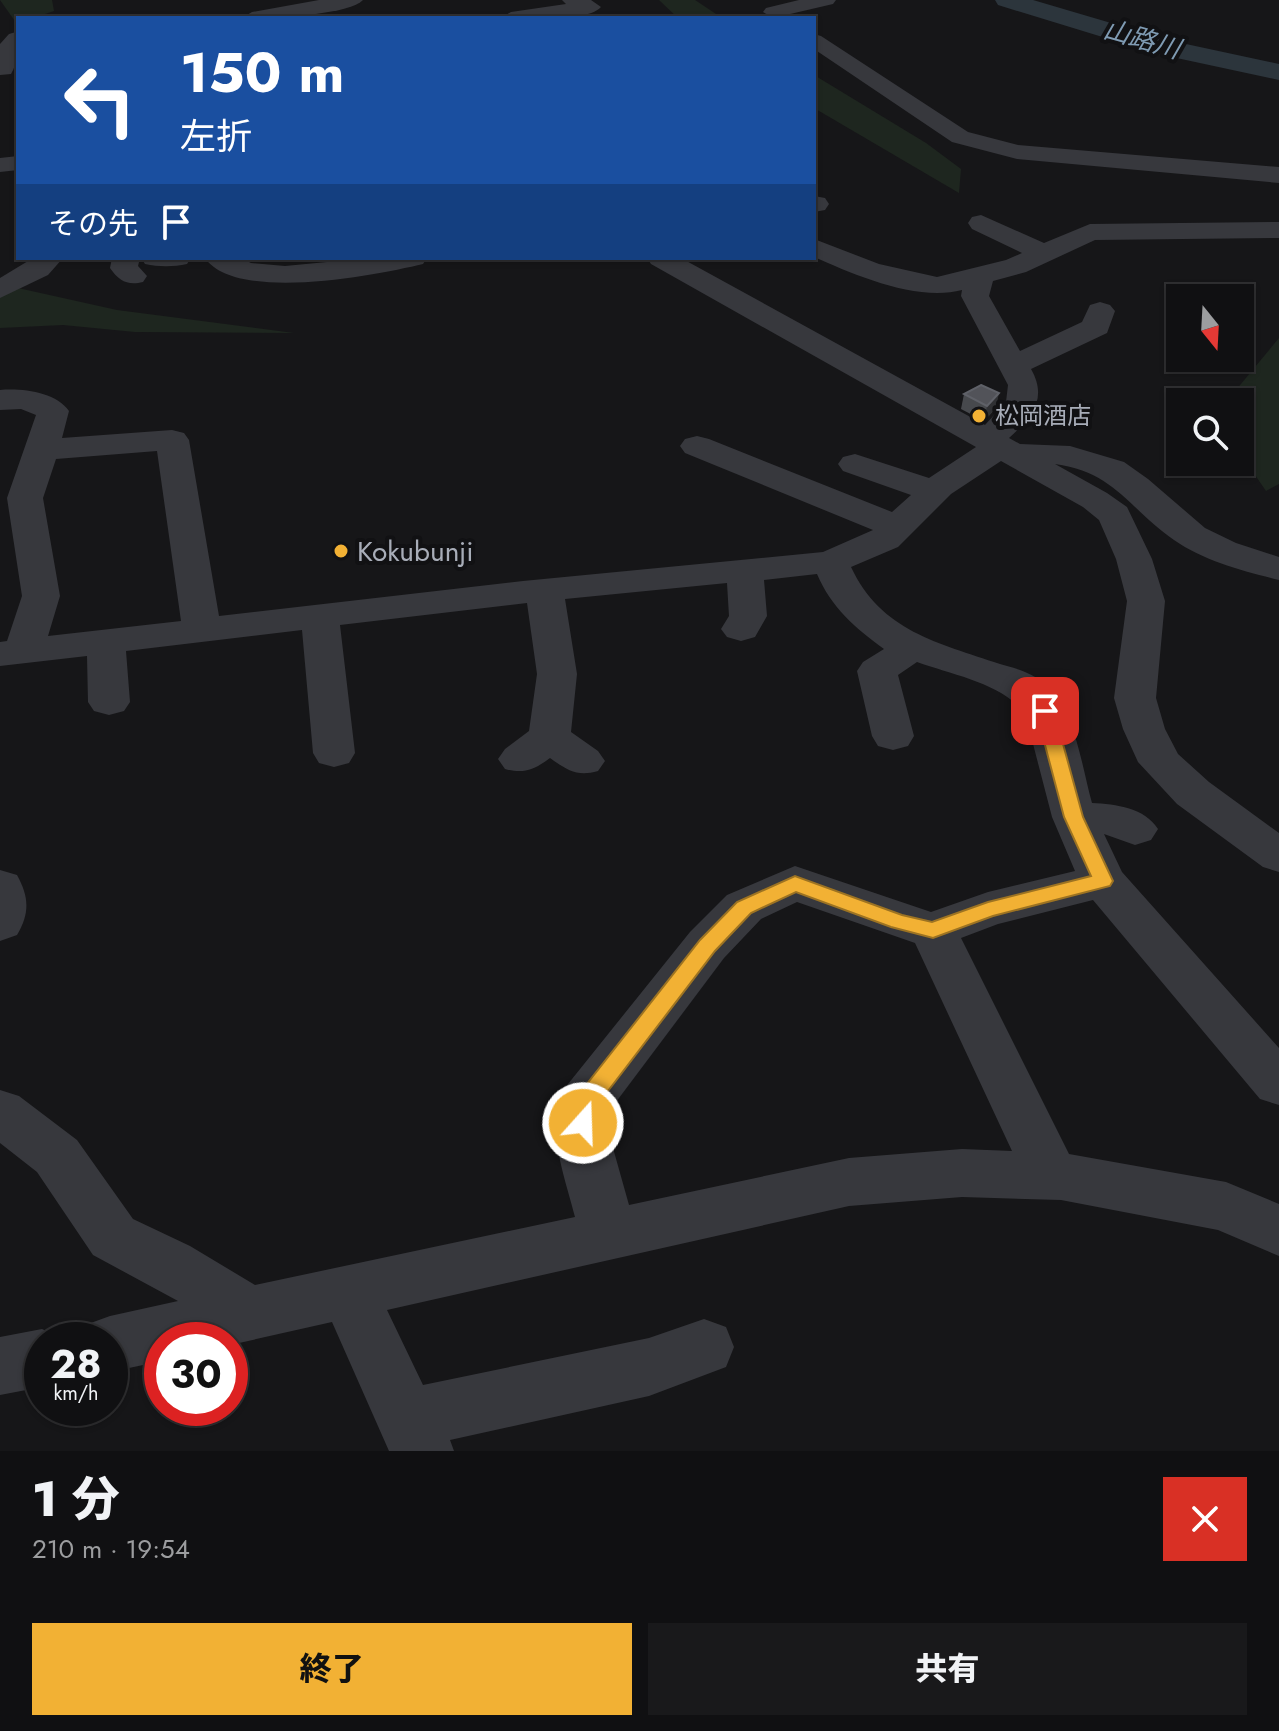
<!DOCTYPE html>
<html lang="ja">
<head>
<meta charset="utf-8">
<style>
	body { margin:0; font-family:Jost,"Noto Sans JP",sans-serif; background:#19191b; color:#f1f3f6; height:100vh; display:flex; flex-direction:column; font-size:30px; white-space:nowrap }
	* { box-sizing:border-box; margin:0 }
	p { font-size:26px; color:#9c9d9f }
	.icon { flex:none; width:44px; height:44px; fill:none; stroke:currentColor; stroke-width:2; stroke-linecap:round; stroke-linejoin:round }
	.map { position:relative; height:1451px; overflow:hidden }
	.details { display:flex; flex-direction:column; background:#101012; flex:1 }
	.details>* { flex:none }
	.hud { position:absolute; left:16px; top:16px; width:800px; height:244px; border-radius:0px; box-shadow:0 2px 6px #0004,0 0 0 2px #303032; background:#1a4fa0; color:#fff; overflow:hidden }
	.needle { width:52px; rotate:162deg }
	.tools { position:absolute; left:1166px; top:284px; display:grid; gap:16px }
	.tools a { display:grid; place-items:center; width:88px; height:88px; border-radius:0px; background:#101012; box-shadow:0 2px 6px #0004,0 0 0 2px #303032; font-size:40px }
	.speed { position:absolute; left:24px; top:1322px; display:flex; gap:16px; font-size:40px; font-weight:700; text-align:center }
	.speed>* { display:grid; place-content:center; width:104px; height:104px; border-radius:50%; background:#101012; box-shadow:0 2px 6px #0004,0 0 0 2px #303032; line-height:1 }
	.speed small { font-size:20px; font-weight:400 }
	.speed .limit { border:12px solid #d22; background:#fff; color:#111 }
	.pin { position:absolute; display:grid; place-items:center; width:68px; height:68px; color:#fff; margin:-34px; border-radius:16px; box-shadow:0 4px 12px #0006 }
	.me { position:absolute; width:88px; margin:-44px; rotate:20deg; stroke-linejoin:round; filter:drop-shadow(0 0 6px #0008) }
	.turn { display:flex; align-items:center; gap:28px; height:168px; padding:0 32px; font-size:36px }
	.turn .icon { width:104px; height:104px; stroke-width:2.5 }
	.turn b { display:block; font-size:56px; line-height:68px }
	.then { display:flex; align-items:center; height:76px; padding:0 32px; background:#0003; gap:16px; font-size:30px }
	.round { display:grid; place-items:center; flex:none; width:84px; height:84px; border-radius:0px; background:#19191b }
	.overview { display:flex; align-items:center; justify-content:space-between; height:136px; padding:0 32px }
	h1 { font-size:48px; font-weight:800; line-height:60px }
	.action { display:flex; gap:16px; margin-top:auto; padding:16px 32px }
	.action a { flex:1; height:92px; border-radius:0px; background:#f2b134; color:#111; font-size:32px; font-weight:800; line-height:92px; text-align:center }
	.action a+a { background:#19191b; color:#f1f3f6 }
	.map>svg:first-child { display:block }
	.green { fill:#1e261f }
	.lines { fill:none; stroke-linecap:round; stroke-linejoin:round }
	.river { fill:#2c353c; fill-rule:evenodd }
	.minor { fill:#37383d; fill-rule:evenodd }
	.wall { fill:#47494d }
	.shaded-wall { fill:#2f3033 }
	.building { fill:#525359; stroke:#5f6168; stroke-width:2 }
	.route { fill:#f2b134; stroke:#9d7322; stroke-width:2 }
	.poi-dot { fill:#f2b134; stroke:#111113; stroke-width:3 }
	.labels { text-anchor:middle; stroke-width:8; stroke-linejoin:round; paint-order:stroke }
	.far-poi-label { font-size:24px; fill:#a8adb8; stroke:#111113; text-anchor:start }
	.far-water-label { font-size:26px; font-style:italic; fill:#7f9bb3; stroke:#111113 }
	.poi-label { font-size:28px; fill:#a8adb8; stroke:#111113; text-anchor:start }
</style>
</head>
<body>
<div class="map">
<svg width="1279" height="1451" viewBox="0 0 1279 1451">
	<rect width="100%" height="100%" fill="#161618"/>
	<!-- green -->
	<g class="green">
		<path d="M0,0H52L54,11L33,18H18L17,24Z"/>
		<path d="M659,0H695L722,18H678Z"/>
		<path d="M814,75L926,143L961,169L959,193L814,108Z"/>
		<path d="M0,284L117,310L294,333L135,332L63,325L0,328Z"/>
		<path d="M1279,338V484L1266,491L1240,453V402H1226Z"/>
	</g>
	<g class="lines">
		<!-- river -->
		<path class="river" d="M995,0H1033L1172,41L1279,64V80L1158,54L998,5Z"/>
		<!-- minor -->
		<g class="minor">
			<path d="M319,0H363C348,16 266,18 242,18L252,12Z"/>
			<path d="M562,0H591L601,7C587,23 523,18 501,18L511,12L566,4Z"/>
			<path d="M799,0H836L833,4L773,18L763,12L766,8Z"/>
			<path d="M16,32C21,43 18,62 11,74L0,75V44L9,34Z"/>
			<path d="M814,34L821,36L968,132L1018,145L1279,167V183L1017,159L952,142L814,49Z"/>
			<path d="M18,156V170L0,172V158Z"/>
			<path d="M814,196L825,198L829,204L825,210L814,212Z"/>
			<path d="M981,215L1044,243L1090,224L1279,222V238L1095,240L1026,272L993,281L989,296L1020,351L1082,322L1090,305L1100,302L1110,305L1115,311L1107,333L1031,369C1048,399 1032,417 1009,438L1020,444L1070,446L1124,462L1148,479L1205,528L1236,543L1279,557V580C1243,571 1204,561 1174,540C1129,509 1115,472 1055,464L1107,493L1127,507L1152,559L1165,601L1156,698L1165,729L1178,754L1209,782L1279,833V872L1263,867L1177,804L1138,762L1123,729L1114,698L1127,601L1116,559L1099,520L1083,507L1001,461L951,494L898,547L851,567C881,631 938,643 1000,664C1015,668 1033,673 1045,684C1076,712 1081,764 1092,803C1116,804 1145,808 1158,829L1151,840L1135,845L1104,834L1122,872L1279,1048V1105L1260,1099L1093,900L998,924L961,938L1069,1154L1226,1182L1279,1204V1256L1218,1230L1061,1200L962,1197L849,1206L387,1310L423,1385L649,1338L704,1319L726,1327L734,1347L726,1367L649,1396L450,1440L454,1451H389L332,1322L230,1345V1340H162V1361L110,1372V1340H81L88,1324L110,1316L178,1301L93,1255L37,1172L0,1143V1090L19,1096L77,1140L133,1219L190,1246L255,1285L575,1217C565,1177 545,1128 564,1089L690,932L727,895L795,866L931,912L988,892L1075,871L1052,817L1025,713C1001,683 953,675 917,662L898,675L914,736L908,746L893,750L878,746L872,736L857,671L863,662L884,649C855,628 831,607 817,574L764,580L767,616L755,637L741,641L727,637L721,629L729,616L727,583L565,599L577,674L571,732L598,751L605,761L598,771C577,777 567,770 550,758C534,770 524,774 505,769L498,759L505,749L529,731L537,674L527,603L340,625L355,753L349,763L334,767L319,763L313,753L302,630L126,651L130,702L124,711L109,715L94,711L88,702L87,656L0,666V642L7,641L22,596L7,498L36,415L21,409L0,410V390C22,388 56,392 69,411L62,438L172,430L184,433L189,440L219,616L523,581L823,552L873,530L685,453L680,446L685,439L697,436L709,439L892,512L911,495L843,471L838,464L843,457L855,454L929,478L976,447L651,264L647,258H681L985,425L1006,402L1008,385L961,296L962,290C917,302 855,275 814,257V239L879,264L937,277L1006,260L1022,253L972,229L968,223L972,217ZM157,451L181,621L48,636L60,596L43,498L56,459ZM797,902L915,943L1012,1151L962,1149L849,1158L629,1205L611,1141L610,1110L724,958L761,919Z"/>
			<path d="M33,258H63L48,275L0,298V278Z"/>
			<path d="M112,258H140L138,266L147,276L143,282C128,286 119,281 110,268Z"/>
			<path d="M141,258H191L187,264C173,267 159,267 145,264Z"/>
			<path d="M205,258H241L251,263L285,266L369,258H427L423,264C377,275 236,303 205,258Z"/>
			<path d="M0,870L17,875C29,897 30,913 17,935L0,941Z"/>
			<path d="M42,1329L65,1340H42V1387L0,1395V1337Z"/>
		</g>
	</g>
	<!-- wall -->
	<path class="wall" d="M964,394L996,408L984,421L961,409Z"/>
	<!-- shaded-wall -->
	<path class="shaded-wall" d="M999,393L996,408L984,421L987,406Z"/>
	<!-- building -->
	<path class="building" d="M981,385L999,393L987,406L964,394Z"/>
	<!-- route -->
	<path class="route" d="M1045,705L1054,711L1083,817L1113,881L1110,886L993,916L933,938L891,927L796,892L751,913L715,951L595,1108V1123L592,1130L583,1133L575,1130L571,1105L575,1099L700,940L737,902L795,876L902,915L932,922L988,902L1091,876L1064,817L1036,711Z"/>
	<!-- markers -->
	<g class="poi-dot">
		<circle cx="979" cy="416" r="8"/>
		<circle cx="341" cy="551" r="8"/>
	</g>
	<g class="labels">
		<!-- far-poi labels -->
		<g class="far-poi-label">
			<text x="995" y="424">松岡酒店</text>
		</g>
		<!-- far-water labels -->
		<g class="far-water-label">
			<text transform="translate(1142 39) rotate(16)" y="9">山路川</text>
		</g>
		<!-- poi labels -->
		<g class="poi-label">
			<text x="357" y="561">Kokubunji</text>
		</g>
	</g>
</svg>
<div class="tools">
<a><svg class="needle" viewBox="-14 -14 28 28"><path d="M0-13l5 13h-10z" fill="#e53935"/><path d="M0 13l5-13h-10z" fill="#9c9d9f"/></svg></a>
<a><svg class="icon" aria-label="search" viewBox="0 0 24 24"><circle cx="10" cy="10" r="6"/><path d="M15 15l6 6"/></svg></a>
</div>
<div class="speed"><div>28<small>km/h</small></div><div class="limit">30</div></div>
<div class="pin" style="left:1045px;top:711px;background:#d93025"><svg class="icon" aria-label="arrive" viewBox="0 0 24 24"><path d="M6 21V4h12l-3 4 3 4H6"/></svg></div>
<svg class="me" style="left:583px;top:1123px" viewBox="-20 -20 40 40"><circle r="17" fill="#f2b134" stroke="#fff" stroke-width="3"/><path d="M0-11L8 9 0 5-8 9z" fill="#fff"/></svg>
<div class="hud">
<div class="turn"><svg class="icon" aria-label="left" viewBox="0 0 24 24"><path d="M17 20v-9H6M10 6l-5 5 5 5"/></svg><div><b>150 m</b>左折</div></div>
<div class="then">その先<svg class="icon" aria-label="arrive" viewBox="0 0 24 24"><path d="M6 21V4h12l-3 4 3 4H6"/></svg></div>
</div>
</div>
<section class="details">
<div class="overview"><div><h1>1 分</h1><p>210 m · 19:54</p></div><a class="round" style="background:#d93025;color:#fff"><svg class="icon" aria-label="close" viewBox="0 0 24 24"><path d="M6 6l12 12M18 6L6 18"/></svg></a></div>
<div class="action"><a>終了</a><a>共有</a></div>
</section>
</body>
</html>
